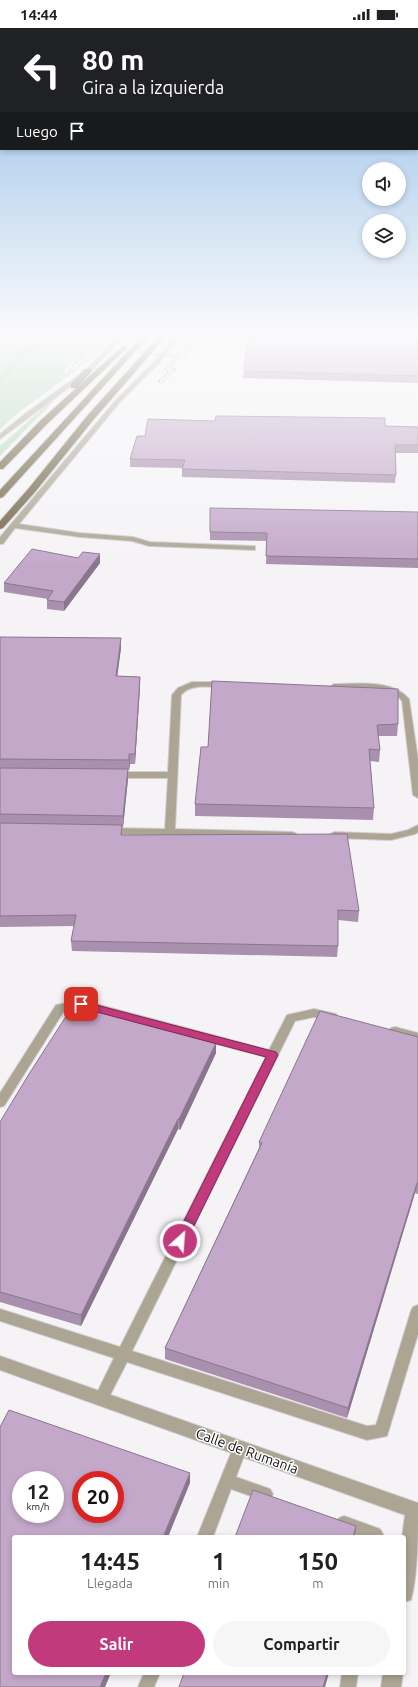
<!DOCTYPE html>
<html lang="es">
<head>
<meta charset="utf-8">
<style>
	body { margin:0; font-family:Ubuntu,sans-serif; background:#f6f6f6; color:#202124; height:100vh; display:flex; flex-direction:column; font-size:15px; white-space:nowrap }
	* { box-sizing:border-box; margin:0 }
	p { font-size:13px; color:#757577 }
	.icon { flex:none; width:22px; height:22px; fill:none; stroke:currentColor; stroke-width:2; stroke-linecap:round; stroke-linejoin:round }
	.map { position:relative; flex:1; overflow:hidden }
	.panel { position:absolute; left:12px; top:1507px; width:394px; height:140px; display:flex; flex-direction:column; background:#fff; border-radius:4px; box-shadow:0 2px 6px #0003 }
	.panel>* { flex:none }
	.hud { position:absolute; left:0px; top:0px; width:418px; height:122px; box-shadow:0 2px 6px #0003; background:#202124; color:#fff; overflow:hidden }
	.controls { position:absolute; left:362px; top:134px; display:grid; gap:8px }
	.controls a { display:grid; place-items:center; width:44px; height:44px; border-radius:50%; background:#fff; box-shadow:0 2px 6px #0003; font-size:20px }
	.speed { position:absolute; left:12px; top:1443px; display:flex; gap:8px; font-size:20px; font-weight:700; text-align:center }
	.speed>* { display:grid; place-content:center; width:52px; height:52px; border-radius:50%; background:#fff; box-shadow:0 2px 6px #0003; line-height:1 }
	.speed small { font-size:10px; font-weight:400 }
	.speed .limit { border:6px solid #d22; background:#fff; color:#111 }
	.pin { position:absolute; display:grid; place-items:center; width:34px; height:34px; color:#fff; margin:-17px; border-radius:8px; box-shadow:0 2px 6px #0006 }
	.me { position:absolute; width:44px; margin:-22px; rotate:26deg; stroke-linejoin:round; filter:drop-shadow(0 0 3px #0008) }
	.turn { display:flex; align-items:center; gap:14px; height:84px; padding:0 16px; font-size:18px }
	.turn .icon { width:52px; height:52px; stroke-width:2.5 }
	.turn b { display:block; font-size:28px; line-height:34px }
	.then { display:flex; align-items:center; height:38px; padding:0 16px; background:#0003; gap:8px; font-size:15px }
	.eta { display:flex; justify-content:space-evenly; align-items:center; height:68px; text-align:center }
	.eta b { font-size:24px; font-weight:700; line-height:28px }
	.action { display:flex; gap:8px; margin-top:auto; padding:8px 16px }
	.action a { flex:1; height:46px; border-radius:24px; background:#c03a7c; color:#fff; font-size:16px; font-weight:700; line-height:46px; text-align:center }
	.action a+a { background:#f6f6f6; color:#202124 }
	.status { display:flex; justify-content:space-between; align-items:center; height:28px; padding:0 20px; background:#fff; direction:ltr }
	.status svg { height:11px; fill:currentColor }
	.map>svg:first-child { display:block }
	.green { fill:#b7d9c0 }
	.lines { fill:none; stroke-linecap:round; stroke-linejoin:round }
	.lane-casing { stroke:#d0ced1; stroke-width:2 }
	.street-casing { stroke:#d0ced1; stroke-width:2 }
	.primary-casing { stroke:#d0ced1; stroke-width:2 }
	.path { stroke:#949294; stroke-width:1.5; stroke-dasharray:1.5 1.5; stroke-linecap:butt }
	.lane { fill:#aca594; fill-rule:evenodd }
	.street { fill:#aca594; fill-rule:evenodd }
	.primary { fill:#706445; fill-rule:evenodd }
	.path-bridge { stroke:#949294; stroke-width:1.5; stroke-dasharray:1.5 1.5; stroke-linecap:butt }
	.wall { fill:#a990ae }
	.shaded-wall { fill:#89768d }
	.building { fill:#c4a8ca; stroke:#89768d; fill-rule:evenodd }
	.route { fill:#c03a7c; stroke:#7d2651 }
	.labels { text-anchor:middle; stroke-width:3; stroke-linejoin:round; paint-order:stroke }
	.near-street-label { font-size:14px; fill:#0f0e0f; stroke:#fff }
</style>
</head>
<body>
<div class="status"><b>14:44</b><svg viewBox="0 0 49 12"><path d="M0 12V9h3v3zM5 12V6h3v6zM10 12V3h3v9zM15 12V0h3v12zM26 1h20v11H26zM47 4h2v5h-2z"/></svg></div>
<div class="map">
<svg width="418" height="1659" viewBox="0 0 418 1659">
	<rect width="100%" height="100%" fill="#f5f3f6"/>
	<!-- green -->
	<g class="green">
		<path d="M0,307H99L91,316L95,317L82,330L77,329L63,343L71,346L19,384L0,401Z"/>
		<path d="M51,373H54L0,428V418Z"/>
	</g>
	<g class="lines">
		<!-- lane casing -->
		<g class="lane-casing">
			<g id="lane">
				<path d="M119,307H125L90,344L0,411V406L26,385L86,342Z"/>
				<path d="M176,307H182L159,335L120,374L19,496L80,505L133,509L150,514L252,518H255V522L149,518L132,513L80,509L15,500L3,516H0V509L116,372L155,333Z"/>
				<path d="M192,654H224L228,657L224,660C210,659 191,655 181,667L175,801L292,804L295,805L297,807L295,809L110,806L105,803L110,800L165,801L168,750H116L111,747L116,744H168L172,667L178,660Z"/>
				<path d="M334,656C358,656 392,651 409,671L418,731V770L413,767L402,673C386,652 353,666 331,661L330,659Z"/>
				<path d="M418,797V804L415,806L391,812L334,810L329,807L334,804L391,806L408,802Z"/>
				<path d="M81,972L269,1022L287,987L314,981L336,986L338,989L336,992L332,993L314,989L295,993L132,1323L367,1398L376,1397L411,1283L413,1279L418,1277V1306L387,1408L367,1412L127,1334L106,1375L101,1377L96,1375L94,1371L114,1330L0,1293V1281L120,1319L266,1029L81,980L64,983L4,1078L0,1079V1065L56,977Z"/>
				<path d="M395,999L418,1005V1013L391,1006L389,1003L391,1000Z"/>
				<path d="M240,1413L245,1415L247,1420L236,1449L270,1461L273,1466L270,1471L265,1473L231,1461L213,1509H197L233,1420L235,1415Z"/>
				<path d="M344,1488L380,1501L383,1506L382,1509H363L339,1500L336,1495L339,1490Z"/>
				<path d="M144,1645H160L154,1659H138Z"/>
				<path d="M342,1645H358L356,1659H340Z"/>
			</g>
		</g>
		<!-- street casing -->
		<g class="street-casing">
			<g id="street">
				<path d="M0,1328L418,1475C418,1503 418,1546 411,1572L404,1574V1509H402L405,1487L0,1342Z"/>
				<path d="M383,1645H403L401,1659H381Z"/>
			</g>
		</g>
		<!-- primary casing -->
		<g class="primary-casing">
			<g id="primary">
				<path d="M143,307H150L3,469L0,470V462Z"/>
				<path d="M160,307H167L94,391L35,464L3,500L0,501V493L29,460L88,387Z"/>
				<path d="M125,317L127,318V320L47,396L3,441H0V434L41,392L123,318Z"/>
				<path d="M85,341H91L92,343L77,360H71V356Z"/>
			</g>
		</g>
		<!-- path -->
		<g class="path">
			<path d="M186,316L193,317L191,319"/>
			<path d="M0,352L25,323L44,307"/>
		</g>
		<!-- lane -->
		<use href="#lane" class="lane"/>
		<!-- street -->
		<use href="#street" class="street"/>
		<!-- primary -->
		<use href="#primary" class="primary"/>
		<!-- path-bridge -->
		<path class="path-bridge" d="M101,308L93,316H98L105,309H110L101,318H97L85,331L79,330L68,344H73L83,333H88L100,320L177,329L164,342L169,343L158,354H163L175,341L170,340L181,327H176L183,318L187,319L182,325L186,326L191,319"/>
	</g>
	<!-- wall -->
	<g class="wall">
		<path d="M418,307V355L243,350L244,343Z"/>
		<path d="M385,398L418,399V425H395L396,447L395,455L182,449V440L130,439V431L145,408Z"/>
		<path d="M418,484V540L266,536L267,513L210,512V504Z"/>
		<path d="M100,526V535L64,583L47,581V572L48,571L4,564V555L78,530Z"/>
		<path d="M0,609L121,620L117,648L140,649V658L135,736H130L129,742H128V751L123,799H122V807L359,883L358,894L338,892V918L337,929L72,923L71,913L74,898L0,899Z"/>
		<path d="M212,653L398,696L397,708H378L380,722L379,734L370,733L374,780L373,792L195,788V776L208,719Z"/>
		<path d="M418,1009V1166L415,1165L347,1390L165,1331V1320L259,1120V1114Z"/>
		<path d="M216,1015V1025L180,1102L178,1101L81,1298L0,1274V1094Z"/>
	</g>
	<!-- shaded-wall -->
	<g class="shaded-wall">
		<path d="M100,526V535L64,583V574Z"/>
		<path d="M121,610V620L116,658V648Z"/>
		<path d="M140,649V658L135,736V726Z"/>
		<path d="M129,726L130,736L129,742Z"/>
		<path d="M128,741V751L123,799V788Z"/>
		<path d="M216,1015V1025L180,1102L179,1091Z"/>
		<path d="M178,1091V1101L81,1298V1287Z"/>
		<path d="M417,1155L415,1165L347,1390L348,1380Z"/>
		<path d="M190,1445V1455L168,1509H163Z"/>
		<path d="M356,1498L355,1509H353Z"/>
		<path d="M106,1645H111L105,1659H100Z"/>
		<path d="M327,1645H329L325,1659H323Z"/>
	</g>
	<!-- building -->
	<g class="building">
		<path d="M250,307H418V348L244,343L247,313H249Z"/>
		<path d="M216,388L385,390V398L418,399V417H395L396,447L182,441L185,432L130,431L137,408H145L148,391L215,393Z"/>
		<path d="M210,480L418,484V531L266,528L267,505L210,504Z"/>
		<path d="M32,521L78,530L83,524L100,526L64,574L47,572L53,563L4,555Z"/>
		<path d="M0,609L121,610L116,648L140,649L135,726H129V732L0,731Z"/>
		<path d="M212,653L398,661V696L377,697L380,722L369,721L374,780L195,776L201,719H208Z"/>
		<path d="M0,740L128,741L123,788L0,786Z"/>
		<path d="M0,795L122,797L121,807L347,806L359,883L338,882V918L71,913L76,887L0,888Z"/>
		<path d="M74,976L216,1015L179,1091H178L81,1287L0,1264V1094L29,1046Z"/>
		<path d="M320,983L418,1009V1155H417L348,1380L165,1320L262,1115L259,1114Z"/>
		<path d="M9,1382L190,1445L163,1509H14V1645H106L100,1659H0V1399ZM21,1452H55V1486H21ZM81,1452H115V1486H81Z"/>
		<path d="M253,1462L356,1498L353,1509H235Z"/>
		<path d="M184,1645H327L323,1659H179Z"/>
	</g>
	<!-- sky -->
	<linearGradient id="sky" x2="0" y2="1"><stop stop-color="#90bbe8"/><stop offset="0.57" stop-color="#fafafb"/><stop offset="1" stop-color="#fafafb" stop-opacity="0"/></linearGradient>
	<rect width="418" height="539" fill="url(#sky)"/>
	<!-- route -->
	<path class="route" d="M81,973L272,1023L276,1024L278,1027L185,1216L180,1218L176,1216L174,1213L266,1029L78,979L76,976L78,974Z"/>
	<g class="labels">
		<!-- near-street labels -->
		<g class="near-street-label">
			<text transform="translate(247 1423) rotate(20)" y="5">Calle de Rumanía</text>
		</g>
	</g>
</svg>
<div class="controls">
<a><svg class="icon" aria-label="sound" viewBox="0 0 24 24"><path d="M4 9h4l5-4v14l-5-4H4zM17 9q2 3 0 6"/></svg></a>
<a><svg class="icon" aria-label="layers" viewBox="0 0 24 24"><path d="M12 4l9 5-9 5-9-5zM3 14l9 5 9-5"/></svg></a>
</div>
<div class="speed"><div>12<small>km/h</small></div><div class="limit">20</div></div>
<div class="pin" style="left:81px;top:976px;background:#d93025"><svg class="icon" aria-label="arrive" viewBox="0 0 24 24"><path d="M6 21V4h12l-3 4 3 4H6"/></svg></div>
<svg class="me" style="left:180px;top:1213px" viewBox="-20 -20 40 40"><circle r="17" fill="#c03a7c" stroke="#fff" stroke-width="3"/><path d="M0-11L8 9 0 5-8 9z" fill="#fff"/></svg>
<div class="hud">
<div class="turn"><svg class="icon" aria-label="left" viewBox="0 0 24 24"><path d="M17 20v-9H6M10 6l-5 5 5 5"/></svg><div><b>80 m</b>Gira a la izquierda</div></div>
<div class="then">Luego<svg class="icon" aria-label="arrive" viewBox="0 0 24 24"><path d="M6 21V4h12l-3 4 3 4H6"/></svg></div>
</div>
<section class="panel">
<div class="eta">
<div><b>14:45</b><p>Llegada</p></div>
<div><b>1</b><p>min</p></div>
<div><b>150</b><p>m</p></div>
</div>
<div class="action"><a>Salir</a><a>Compartir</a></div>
</section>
</div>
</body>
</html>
